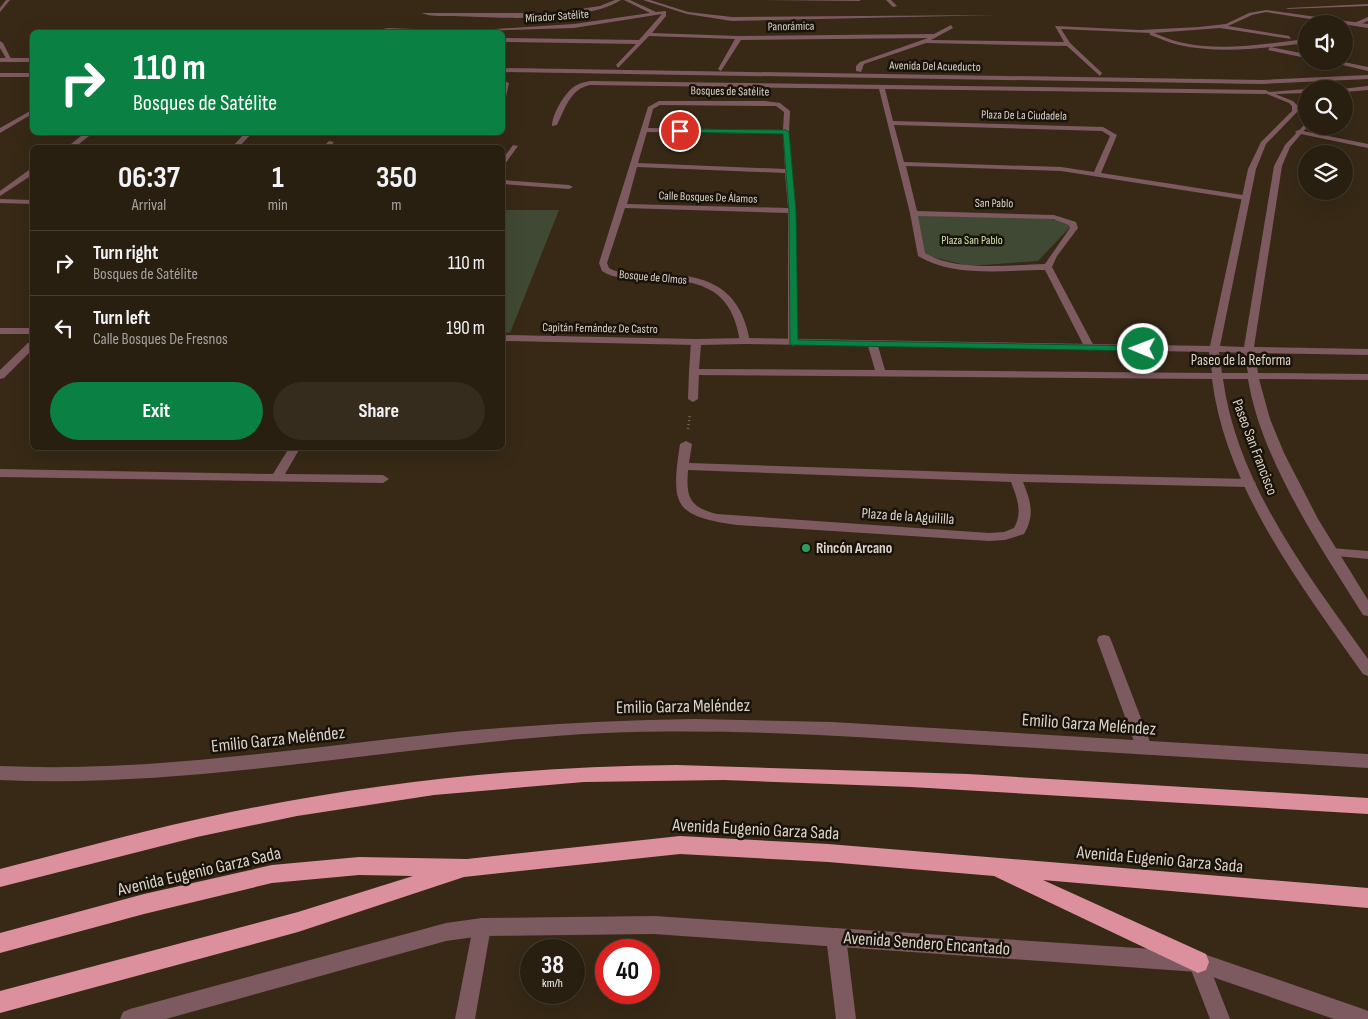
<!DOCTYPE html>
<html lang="en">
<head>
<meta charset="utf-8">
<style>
	body { margin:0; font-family:"Sofia Sans Condensed",sans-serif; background:#352c1e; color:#f1f3f6; height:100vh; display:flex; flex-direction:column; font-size:19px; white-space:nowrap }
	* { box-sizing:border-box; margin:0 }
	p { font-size:16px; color:#a5a29f }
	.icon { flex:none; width:28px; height:28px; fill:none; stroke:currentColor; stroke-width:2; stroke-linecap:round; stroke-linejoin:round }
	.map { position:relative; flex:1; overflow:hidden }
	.sheet { position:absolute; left:30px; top:145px; width:475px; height:305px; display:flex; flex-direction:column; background:#291f10; border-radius:8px; box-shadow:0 5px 20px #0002,0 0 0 1px #453d30 }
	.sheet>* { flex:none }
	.hud { position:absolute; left:30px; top:30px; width:475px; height:105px; border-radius:8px; box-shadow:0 5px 20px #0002,0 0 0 1px #453d30; background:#0b8043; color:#fff; overflow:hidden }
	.fabs { position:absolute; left:1298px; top:15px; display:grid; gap:10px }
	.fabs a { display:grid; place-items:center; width:55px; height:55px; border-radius:50%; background:#291f10; box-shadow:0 5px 20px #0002,0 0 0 1px #453d30; font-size:25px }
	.speed { position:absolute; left:520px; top:939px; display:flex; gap:10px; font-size:25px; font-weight:700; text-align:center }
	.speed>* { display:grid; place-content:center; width:65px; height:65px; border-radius:50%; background:#291f10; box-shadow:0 5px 20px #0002,0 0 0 1px #453d30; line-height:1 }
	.speed small { font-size:12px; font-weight:400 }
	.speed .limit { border:8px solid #d22; background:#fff; color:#111 }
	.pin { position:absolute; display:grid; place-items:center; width:42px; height:42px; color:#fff; margin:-21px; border:2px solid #fff; border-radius:50%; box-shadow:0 1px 5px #0007 }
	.me { position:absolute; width:55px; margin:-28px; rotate:271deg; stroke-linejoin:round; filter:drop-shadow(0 0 4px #0008) }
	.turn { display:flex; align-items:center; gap:18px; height:105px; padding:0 20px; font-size:22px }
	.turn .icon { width:65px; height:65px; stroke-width:2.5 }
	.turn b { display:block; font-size:35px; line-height:42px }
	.eta { display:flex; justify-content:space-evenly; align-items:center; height:85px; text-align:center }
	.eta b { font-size:30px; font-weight:700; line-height:35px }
	.cta { display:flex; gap:10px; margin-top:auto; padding:10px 20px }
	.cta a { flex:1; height:58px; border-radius:30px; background:#0b8043; color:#fff; font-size:20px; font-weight:700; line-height:58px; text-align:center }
	.cta a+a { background:#352c1e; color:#f1f3f6 }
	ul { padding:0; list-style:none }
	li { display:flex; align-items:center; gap:15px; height:65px; padding:0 20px; border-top:1px solid #453d30 }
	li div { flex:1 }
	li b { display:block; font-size:19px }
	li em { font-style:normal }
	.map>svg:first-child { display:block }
	.green { fill:#404933 }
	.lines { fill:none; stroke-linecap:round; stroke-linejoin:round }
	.path { stroke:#766a59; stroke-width:2.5; stroke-dasharray:1 3; stroke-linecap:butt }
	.service { fill:#7d5a60; fill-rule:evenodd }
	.minor { fill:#7d5a60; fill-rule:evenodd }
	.tertiary { fill:#7d5a60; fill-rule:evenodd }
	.trunk { fill:#dc909d; fill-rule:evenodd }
	.route { fill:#0b8043; stroke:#07532c }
	.leisure-dot { fill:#2e9e5b; stroke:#19130b; stroke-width:2 }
	.labels { text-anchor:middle; stroke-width:5; stroke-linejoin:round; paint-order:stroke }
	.far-street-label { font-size:12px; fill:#dcd3c7; stroke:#19130b }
	.far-park-label { font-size:12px; fill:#cce2ae; stroke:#19130b }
	.street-label { font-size:15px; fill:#dcd3c7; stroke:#19130b }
	.poi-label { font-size:15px; font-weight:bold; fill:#dcd3c7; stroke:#19130b; text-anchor:start }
	.near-street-label { font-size:18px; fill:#dcd3c7; stroke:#19130b }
</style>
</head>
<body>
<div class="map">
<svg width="1368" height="1019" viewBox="0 0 1368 1019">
	<rect width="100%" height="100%" fill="#372916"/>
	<!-- green -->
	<g class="green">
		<path d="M503,210H559L510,333L503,332Z"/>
		<path d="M914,213L1039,216L1073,224L1038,261L969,266L921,254Z"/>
	</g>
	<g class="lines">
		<!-- path -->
		<path class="path" d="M688,429L690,413"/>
		<!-- service -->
		<g class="service">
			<path d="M886,0H891L897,6L893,7Z"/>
			<path d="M1368,17V21L1355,26L1352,24Z"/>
			<path d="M502,80L509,83L505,101L502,103Z"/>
		</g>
		<!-- minor -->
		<g class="minor">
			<path d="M6,0H10L0,12V8Z"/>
			<path d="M615,0H621C585,23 499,18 455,16C445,16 430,17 422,13H553L600,6Z"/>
			<path d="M624,0H630L656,12L666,11V16L652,33L739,36L934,34L951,25L953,28L931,40L1064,42L1055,26L1140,30L1199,27L1226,24L1249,13L1266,10L1368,24V28L1266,12L1252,15L1228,26L1289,36L1291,39L1220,28L1154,33C1162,36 1171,40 1179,42C1220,52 1265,44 1306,39V43C1265,48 1220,54 1179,45C1169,43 1160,38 1150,35V33L1061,29L1070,43L1102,73L1100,76L1067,46L926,43L864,64L861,72L856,71V66L860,62L928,38L741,40L721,71L718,69L735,39L649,36L618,68L616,65L636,44L502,42V38L639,40L662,14L574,28L448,32L574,24L650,13Z"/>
			<path d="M643,0H650L688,12L732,17L997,15L732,21L687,14Z"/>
			<path d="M759,0H861L859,1Z"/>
			<path d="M1368,4V6L1286,9L1288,8Z"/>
			<path d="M388,28L441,30L444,32H366Z"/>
			<path d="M0,41L3,43L12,61L7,60L0,48Z"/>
			<path d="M1270,47L1306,54V58L1268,50Z"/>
			<path d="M1326,61H1339L1368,67V71Z"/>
			<rect x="0" y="73" width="32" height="4"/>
			<path d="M590,81L1265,90L1268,92L1265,94L885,89L893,121L1103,127L1117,135L1101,173L1249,196L1250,198L1246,200L1061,171L906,166L917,211L1054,215L1076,222L1078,228L1057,256L1052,267L1095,348L1090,351L1085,348L1045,270C1005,270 954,278 918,256L910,213L879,89L590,85C570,89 565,109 557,125L552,126C552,115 564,93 575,86C580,83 585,82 590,81ZM894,125L1102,131L1110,136L1094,172L1061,167L904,162ZM918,216L1053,219L1069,225L1070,228L1045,264C1009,265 956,272 925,253Z"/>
			<path d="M765,101L780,103L790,111L789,132L796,211L798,343L793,346L788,343V213L625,208L607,263L609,268C621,275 633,273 646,273C701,274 739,281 750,341L749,343L745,344L740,341C731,285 698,280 647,279C631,278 616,280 602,271L599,263L648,107L659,101ZM660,105L776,106L784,112L783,130L648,128L653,109ZM647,132L783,134L785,169L638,163ZM637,167L785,173L788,208L627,204Z"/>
			<path d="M32,110V114L0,133V128Z"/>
			<path d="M1298,130L1368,144V148L1296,133L1295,132Z"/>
			<path d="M86,132H94L74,148H66Z"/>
			<path d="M246,132H253L238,148H231Z"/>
			<path d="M329,141L334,142L329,148H322Z"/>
			<path d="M406,144H410L411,145L410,148H403Z"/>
			<path d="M513,145L518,146L502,168V160Z"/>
			<path d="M29,170H32V175L0,196V191Z"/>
			<path d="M502,180L569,185L573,187L569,189L502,184Z"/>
			<path d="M0,199L32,200V204L0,203Z"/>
			<rect x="0" y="328" width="32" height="6"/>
			<path d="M502,335L696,339L701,342L696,345L502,341Z"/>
			<path d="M32,342V350L4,378L0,379V370L28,343Z"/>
			<path d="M694,369L699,372L698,399L693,402L688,399L689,372Z"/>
			<path d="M686,441L692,444L689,463L1016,474L1250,479L1256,483L1250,487L1023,482C1031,502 1035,515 1024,534L1005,540L989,541L737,525C673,516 671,505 680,444ZM688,470L1011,482C1017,498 1023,512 1014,528L1004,532L989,533L717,514C689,507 686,497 688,470Z"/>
			<path d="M289,448H300L285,474L383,475L389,479L383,483L0,477V469L273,474Z"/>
			<path d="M1331,548L1368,551V559L1326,555L1324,552L1326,549Z"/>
			<path d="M1104,635L1109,636L1111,640L1152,747L1150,752L1144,754L1138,752L1136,747L1097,640L1099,636Z"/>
			<path d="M482,918L489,921L491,927L475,1019H455L473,927L475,921Z"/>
			<path d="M836,928L843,930L846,937L856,1019H836L826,937L829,930Z"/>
			<path d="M1198,952L1205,955L1230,1019H1210L1188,962L1191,955Z"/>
		</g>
		<!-- tertiary -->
		<g class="tertiary">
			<rect x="0" y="58" width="32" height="4"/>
			<path d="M502,68L1262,80L1368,75V79L1262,84L502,72Z"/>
			<path d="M1368,86V90L1344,92V89H1342Z"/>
			<path d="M1306,89V93L1275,94L1293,101L1298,106V111L1266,144L1256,169L1220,346L1244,347L1274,166L1285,145L1306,123V126H1308L1290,147L1282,166L1254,347L1368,349V355L1255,353L1258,373L1368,374V380L1259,379L1270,419L1284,453L1318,519L1368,600V616L1363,615C1320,546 1261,460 1248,379H1223C1237,484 1308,575 1368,659V676L1363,674C1302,587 1225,487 1212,379L694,375L689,372L691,342L696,339L745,338L1210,346L1248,169L1261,142L1292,111V106L1289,103L1262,92L1265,90L1270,92ZM745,344L868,346L875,370L699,369L701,345ZM878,346L1209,352L1212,373L885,370ZM1219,352L1244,353L1248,373H1222Z"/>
			<path d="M695,719L832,722L1368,754V768C1235,760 1102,752 969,744C847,736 726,728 604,733C402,743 202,789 0,780V766C134,772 266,753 398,738C497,727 596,720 695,719Z"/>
			<path d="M654,916L1198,952L1363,1009L1368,1011V1019H1334L1198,972L654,934L482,936L446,941L166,1019H120L123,1012L130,1009L446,923L482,918Z"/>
		</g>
		<!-- trunk -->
		<g class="trunk">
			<path d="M677,765L968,774L1368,798V814L911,787L724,780L584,782L434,795L297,816L197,837L0,887V869C77,849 153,828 231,812C378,782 527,766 677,765Z"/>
			<path d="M680,836L828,844L1368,888V908L1043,880L1206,954L1209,962L1206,970L1198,973L994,876L828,862L680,854L464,877L298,932L0,1013V991L298,912L413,876L359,875L272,883L144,914L0,953V933L144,894L272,865L359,857L467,859Z"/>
		</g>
	</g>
	<!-- route -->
	<path class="route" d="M680,129L786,130L789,132L796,211L798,340L1143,346L1148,349L1143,351L790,345L789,211L783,134L677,132Z"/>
	<!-- markers -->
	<circle class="leisure-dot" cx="806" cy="548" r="5"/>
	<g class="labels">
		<!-- far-street labels -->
		<g class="far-street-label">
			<text transform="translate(557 16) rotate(-4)" y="4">Mirador Satélite</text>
			<text transform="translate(791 26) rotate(-1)" y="4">Panorámica</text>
			<text transform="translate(935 66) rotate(1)" y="4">Avenida Del Acueducto</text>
			<text transform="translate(730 91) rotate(1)" y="4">Bosques de Satélite</text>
			<text transform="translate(1024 115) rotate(1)" y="4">Plaza De La Ciudadela</text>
			<text transform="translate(708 197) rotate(2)" y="4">Calle Bosques De Álamos</text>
			<text transform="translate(994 203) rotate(1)" y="4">San Pablo</text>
			<text transform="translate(653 277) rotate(5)" y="4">Bosque de Olmos</text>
			<text transform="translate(600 328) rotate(1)" y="4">Capitán Fernández De Castro</text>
		</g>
		<!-- far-park labels -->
		<g class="far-park-label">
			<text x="972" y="244">Plaza San Pablo</text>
		</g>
		<!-- street labels -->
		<g class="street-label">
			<text x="1241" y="365">Paseo de la Reforma</text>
			<text transform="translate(1255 447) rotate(69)" y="5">Paseo San Francisco</text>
			<text transform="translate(908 516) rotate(4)" y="5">Plaza de la Aguililla</text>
		</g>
		<!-- poi labels -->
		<g class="poi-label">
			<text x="816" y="553">Rincón Arcano</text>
		</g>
		<!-- near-street labels -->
		<g class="near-street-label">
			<text transform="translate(683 706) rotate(-1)" y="6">Emilio Garza Meléndez</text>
			<text transform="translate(1089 724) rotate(4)" y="6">Emilio Garza Meléndez</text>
			<text transform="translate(278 739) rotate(-6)" y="6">Emilio Garza Meléndez</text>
			<text transform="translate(756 829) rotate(3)" y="6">Avenida Eugenio Garza Sada</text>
			<text transform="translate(1160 859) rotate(5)" y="6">Avenida Eugenio Garza Sada</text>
			<text transform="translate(199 871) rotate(-13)" y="6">Avenida Eugenio Garza Sada</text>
			<text transform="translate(927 943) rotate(4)" y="6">Avenida Sendero Encantado</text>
		</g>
	</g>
</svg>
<div class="fabs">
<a><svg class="icon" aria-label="sound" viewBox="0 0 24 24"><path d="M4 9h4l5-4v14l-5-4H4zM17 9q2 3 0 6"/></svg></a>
<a><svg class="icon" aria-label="search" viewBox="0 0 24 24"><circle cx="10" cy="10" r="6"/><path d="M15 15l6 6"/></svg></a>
<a><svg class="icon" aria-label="layers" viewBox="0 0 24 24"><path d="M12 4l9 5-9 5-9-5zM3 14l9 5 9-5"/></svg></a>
</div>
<div class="speed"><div>38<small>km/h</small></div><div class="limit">40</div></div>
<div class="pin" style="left:680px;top:131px;background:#d93025"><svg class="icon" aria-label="arrive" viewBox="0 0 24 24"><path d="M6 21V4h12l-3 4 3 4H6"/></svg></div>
<svg class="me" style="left:1143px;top:349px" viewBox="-20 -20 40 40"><circle r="17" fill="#0b8043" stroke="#fff" stroke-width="3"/><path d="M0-11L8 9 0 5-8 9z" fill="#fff"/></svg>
<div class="hud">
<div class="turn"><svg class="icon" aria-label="right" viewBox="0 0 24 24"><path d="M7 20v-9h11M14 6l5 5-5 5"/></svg><div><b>110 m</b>Bosques de Satélite</div></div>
</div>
<section class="sheet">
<div class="eta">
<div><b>06:37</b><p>Arrival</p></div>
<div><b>1</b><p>min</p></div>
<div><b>350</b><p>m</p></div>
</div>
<ul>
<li><svg class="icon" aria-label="right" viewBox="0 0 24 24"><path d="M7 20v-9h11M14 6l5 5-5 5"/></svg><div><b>Turn right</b><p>Bosques de Satélite</p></div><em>110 m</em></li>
<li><svg class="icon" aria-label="left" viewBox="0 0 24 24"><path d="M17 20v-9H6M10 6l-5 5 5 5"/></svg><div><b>Turn left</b><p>Calle Bosques De Fresnos</p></div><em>190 m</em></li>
</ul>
<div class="cta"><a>Exit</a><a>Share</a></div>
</section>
</div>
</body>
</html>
